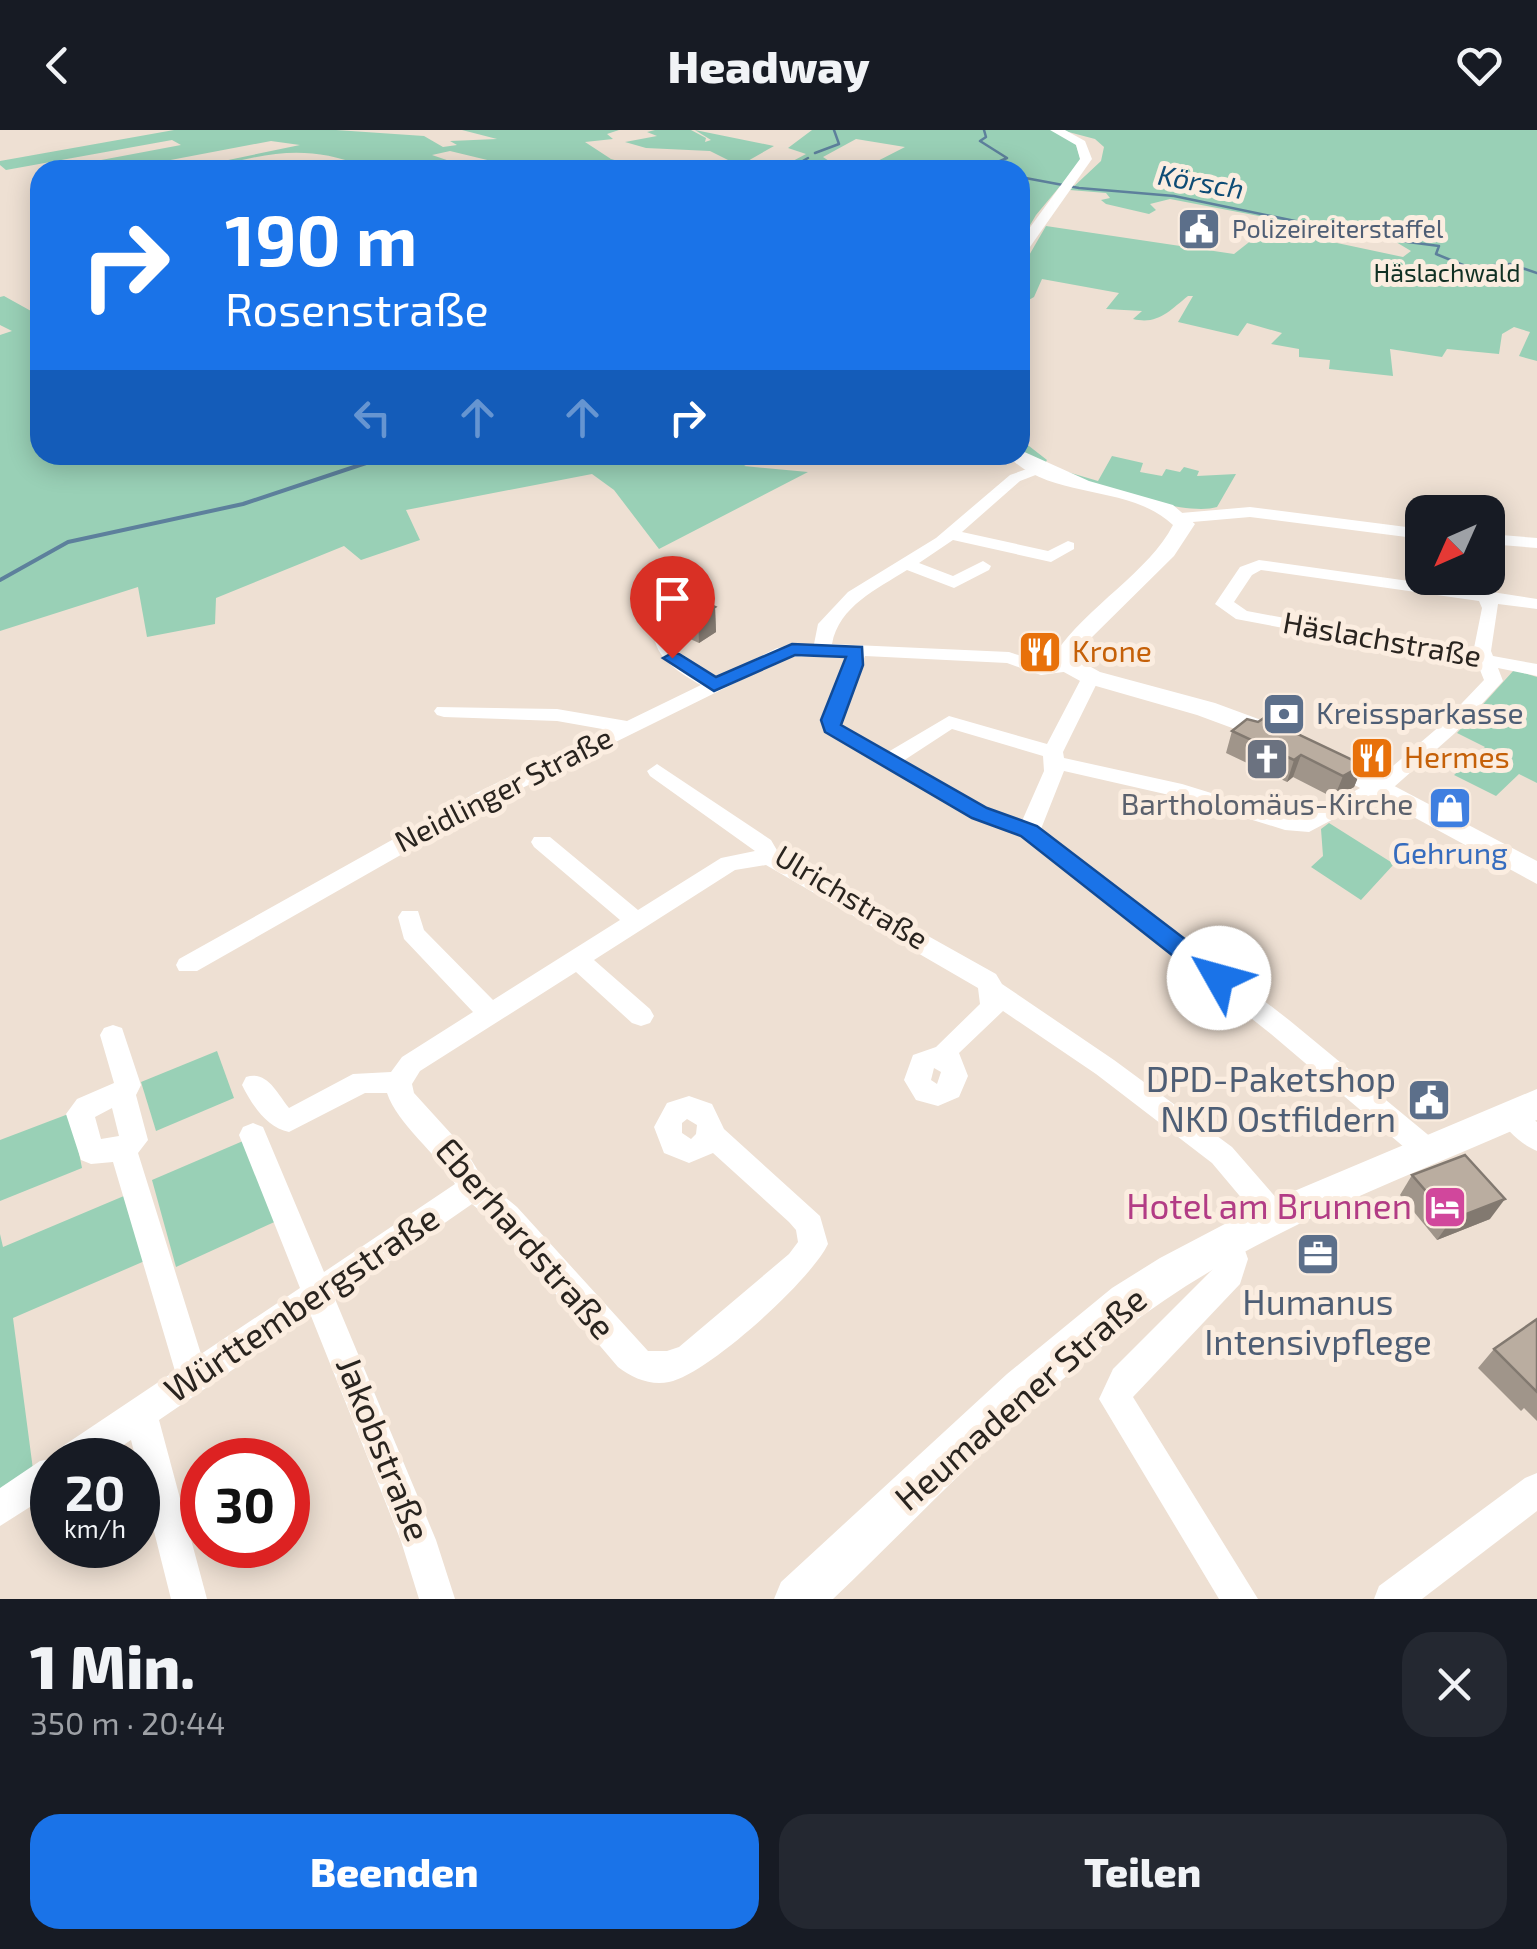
<!DOCTYPE html>
<html lang="de">
<head>
<meta charset="utf-8">
<style>
	body { margin:0; font-family:"Exo 2",sans-serif; background:#242831; color:#f1f3f6; height:100vh; display:flex; flex-direction:column; font-size:38px; white-space:nowrap }
	* { box-sizing:border-box; margin:0 }
	p { font-size:32px; color:#9ea1a6 }
	.icon { flex:none; width:55px; height:55px; fill:none; stroke:currentColor; stroke-width:2; stroke-linecap:round; stroke-linejoin:round }
	.map { position:relative; height:1469px; overflow:hidden }
	.details { display:flex; flex-direction:column; background:#171b24; flex:1 }
	.details>* { flex:none }
	.hud { position:absolute; left:30px; top:30px; width:1000px; height:305px; border-radius:30px; box-shadow:0 5px 25px #0003; background:#1a73e8; color:#fff; overflow:hidden }
	.needle { width:65px; rotate:225deg }
	.buttons { position:absolute; left:1405px; top:365px; display:grid; gap:20px }
	.buttons a { display:grid; place-items:center; width:100px; height:100px; border-radius:20px; background:#171b24; box-shadow:0 5px 25px #0003; font-size:50px }
	.speed { position:absolute; left:30px; top:1308px; display:flex; gap:20px; font-size:50px; font-weight:700; text-align:center }
	.speed>* { display:grid; place-content:center; width:130px; height:130px; border-radius:50%; background:#171b24; box-shadow:0 5px 25px #0003; line-height:1 }
	.speed small { font-size:25px; font-weight:400 }
	.speed .limit { border:15px solid #d22; background:#fff; color:#111 }
	.pin { position:absolute; display:grid; place-items:center; width:85px; height:85px; color:#fff; margin:-102px -42px; border-radius:50% 50% 50% 0; rotate:-45deg; box-shadow:0 0 10px #0007 }
	.pin .icon { rotate:45deg }
	.me { position:absolute; width:110px; margin:-55px; rotate:308deg; stroke-linejoin:round; filter:drop-shadow(0 0 8px #0008) }
	.turn { display:flex; align-items:center; gap:35px; height:210px; padding:0 30px; font-size:45px }
	.turn .icon { width:130px; height:130px; stroke-width:2.5 }
	.turn b { display:block; font-size:70px; line-height:85px }
	.lanes { display:flex; align-items:center; height:95px; padding:0 30px; background:#0003; justify-content:center; gap:50px; direction:ltr }
	.lanes .off { opacity:.35 }
	.round { display:grid; place-items:center; flex:none; width:105px; height:105px; border-radius:30px; background:#242831 }
	.overview { display:flex; align-items:center; justify-content:space-between; height:170px; padding:0 30px }
	h1 { font-size:60px; font-weight:800; line-height:75px }
	.button { display:flex; gap:20px; margin-top:auto; padding:20px 30px }
	.button a { flex:1; height:115px; border-radius:30px; background:#1a73e8; color:#fff; font-size:40px; font-weight:800; line-height:115px; text-align:center }
	.button a+a { background:#242831; color:#f1f3f6 }
	header { display:flex; justify-content:space-between; align-items:center; height:130px; padding:0 30px; background:#171b24; font-size:45px; font-weight:800 }
	.map>svg:first-child { display:block }
	.green { fill:#99d0b6 }
	.lines { fill:none; stroke-linecap:round; stroke-linejoin:round }
	.stream-far1 { stroke:#5d809c; stroke-width:2.5 }
	.stream { stroke:#5d809c; stroke-width:4 }
	.minor { fill:#fff; fill-rule:evenodd }
	.major { fill:#fff; fill-rule:evenodd }
	.wall { fill:#a0958a }
	.shaded-wall { fill:#827970 }
	.building { fill:#baada0; stroke:#827970; stroke-width:2.5 }
	.route { fill:#1a73e8; stroke:#114b97; stroke-width:2.5 }
	.labels { text-anchor:middle; stroke-width:10; stroke-linejoin:round; paint-order:stroke }
	.far-service-label { font-size:25px; fill:#4e5e75; stroke:#fbede0; text-anchor:start }
	.far-park-label { font-size:25px; fill:#103023; stroke:#fbede0 }
	.far-water-label { font-size:28px; font-style:italic; fill:#0e4c75; stroke:#fbede0 }
	.street-label { font-size:30px; fill:#29241f; stroke:#fbede0 }
	.food-label { font-size:30px; fill:#c56008; stroke:#fbede0; text-anchor:start }
	.service-label { font-size:30px; fill:#4e5e75; stroke:#fbede0; text-anchor:start }
	.worship-label { font-size:30px; fill:#5b616d; stroke:#fbede0 }
	.shop-label { font-size:30px; fill:#366cbe; stroke:#fbede0 }
	.near-service-label { font-size:35px; fill:#4e5e75; stroke:#fbede0; text-anchor:end }
	.near-hotel-label { font-size:35px; fill:#b23c85; stroke:#fbede0; text-anchor:end }
	.near-street-label { font-size:35px; fill:#29241f; stroke:#fbede0 }
</style>
</head>
<body>
<header><svg class="icon" aria-label="back" viewBox="0 0 24 24"><path d="M15 5l-7 7 7 7"/></svg>Headway<svg class="icon" aria-label="heart" viewBox="0 0 24 24"><path d="M12 20l-8-8c-3-5 5-10 8-4 3-6 11-1 8 4z"/></svg></header>
<div class="map">
<svg width="1537" height="1469" viewBox="0 0 1537 1469">
	<rect width="100%" height="100%" fill="#eee0d3"/>
	<!-- green -->
	<g class="green">
		<path d="M174,0H336L424,6L443,17L457,15L450,11L497,9L462,0H619L607,4L613,9L585,12L611,29L632,35L633,40H507L501,38L508,35L450,21L432,25L476,40H353L363,36C311,16 275,21 222,35L233,40L215,37L180,40L300,15L271,11L118,40H48L181,15L172,10L6,40L0,35V31Z"/>
		<path d="M655,0H691L706,8L705,12L711,10L695,0L774,16L746,32L717,17L756,37L744,38L710,21L646,18L625,12L657,6L647,2Z"/>
		<path d="M812,0H1052L1075,11L1081,31L1036,85L1020,112L1028,90L1020,82V40H860L905,17L856,9L823,27L829,31L799,40H776L806,24L788,18Z"/>
		<path d="M1061,0H1537V231L1519,226L1530,202L1514,197L1502,204L1499,224L1447,219L1442,227L1390,219L1393,246L1329,239L1330,230L1299,227V219L1271,214L1282,203L1247,193L1238,206L1178,192L1193,166H1188C1169,181 1158,195 1133,189L1142,181L1106,179L1119,163L1042,149L1034,167L1020,175V141L1046,96L1234,124L1267,98L1403,127L1411,121L1396,112L1170,69L1150,74L1156,80L1149,84L1106,74L1101,70L1110,68L1106,63L1070,60L1101,31L1104,17L1095,9Z"/>
		<path d="M4,166L40,186V325H763L744,336L808,342L659,419L614,360L592,344L406,380L420,410L361,430L344,416L216,468L215,494L147,507L138,457L0,501V205L12,201L0,195V167Z"/>
		<path d="M1020,309L1047,330L1044,335L1098,351L1112,326L1143,333L1140,342L1162,346L1166,339L1180,342L1184,337L1199,341L1197,346L1236,344L1217,377C1179,389 1054,343 1020,320Z"/>
		<path d="M1514,540L1537,547V653L1519,644L1496,666L1454,645L1485,617L1457,603Z"/>
		<path d="M1329,693L1394,734L1361,770L1311,737L1323,726L1321,699Z"/>
		<path d="M217,921L234,968L156,1001L141,952Z"/>
		<path d="M71,983L82,1038L0,1071V1010Z"/>
		<path d="M250,1008L281,1089L176,1137L152,1050Z"/>
		<path d="M131,1063L147,1130L13,1188L34,1347L0,1370V1104L3,1117Z"/>
	</g>
	<g class="lines">
		<!-- stream-far1 -->
		<g class="stream-far1">
			<path d="M984,0L986,7L980,11L1007,28L991,35L989,40"/>
			<path d="M815,23L839,14L834,0"/>
			<path d="M787,40L808,28"/>
			<path d="M1020,47L1079,58L1174,66L1377,108L1439,116L1436,124L1468,137L1510,134L1537,143"/>
		</g>
		<!-- stream -->
		<path class="stream" d="M0,450L68,412L243,374L390,325"/>
		<!-- minor -->
		<g class="minor">
			<path d="M1041,334L1048,338L1046,341L1020,351L962,402L1048,421L1068,411L1074,413V419L1051,432L953,410L919,433L953,446L983,431L991,436L989,440L954,458L907,440C877,459 839,476 832,514L1009,522L1042,533L1078,532V540L1041,545L1007,533L865,526L840,590L843,597L888,622L949,586L1047,614L1082,547L1091,541L1100,547L1063,622L1064,628L1182,654L1286,686L1306,688L1380,647L1441,595L1484,550L1478,535L1236,489L1215,474L1240,437L1259,430L1473,460L1478,448H1488V443L1495,448L1492,462L1537,469V479L1498,474L1491,521L1493,526L1537,534V546L1498,538L1503,551L1455,603L1394,657L1309,702L1285,700L1178,667L1064,641L1041,699L1289,890L1438,1013L1442,1021L1438,1029L1428,1033L1418,1029L1271,904L1021,706L971,688L827,604L820,590L846,526L788,527L492,673L197,841H179L176,835L179,829L476,663L608,600L557,591L444,587L437,585L434,581L437,577L557,579L627,591L701,555C678,542 646,523 656,492H668L679,522L716,548L777,518L814,514L818,494L848,462L936,408L1010,345ZM1261,440L1479,471L1482,478L1473,523L1247,481L1234,472L1252,445ZM952,599L1043,626L1044,641L1022,691L987,678L903,631Z"/>
			<path d="M1250,377L1422,399V409L1250,387L1181,393L1173,388L1181,383Z"/>
			<path d="M1488,404L1537,408V418L1488,414Z"/>
			<path d="M657,634L771,710L778,722L996,844L1002,854L1114,930L1232,1017L1285,1078L1290,1087L1285,1096L1275,1100L1265,1096L1212,1033L1096,944L1003,881L959,923L968,946L959,967L938,976L916,970L904,950L913,925L936,917L980,874L978,858L766,735L735,740L594,830L650,879L654,886L650,893L641,896L632,893L576,842L420,941L412,954L414,963L464,1018L483,1049L517,1077L648,1221H667L679,1217L789,1124L798,1112L796,1100L789,1092L713,1023L689,1033L664,1023L654,997L667,973L689,966L712,974L724,999L820,1086L828,1114C811,1150 708,1244 669,1252C651,1256 632,1248 618,1237L497,1095L472,1074L335,1169L436,1410L455,1469H419L401,1411L311,1186L159,1290L207,1469H171L131,1310L101,1330H52V1363L0,1396V1358L40,1331L56,1328L60,1318L175,1241L113,1032L91,1034L81,1030L66,984L77,969L114,953L100,905L104,898L113,895L122,898L141,955L136,965L148,1010L138,1023L201,1224L300,1158L239,1005L243,997L253,993L263,997L324,1142L455,1054C438,1024 397,994 387,963H365L289,1002C267,998 252,975 242,955L246,947C267,940 277,963 289,978L353,944L391,942L402,927L473,882L404,809L398,787L402,781H418L424,800L493,870L620,790L534,717L531,712L534,707H550L638,780L721,728L755,721L650,646L647,641ZM934,938L941,942L937,954L931,950ZM112,978L119,1006L101,1009L95,987ZM687,989L697,995L696,1004L691,1009L682,1003V993Z"/>
			<path d="M1512,975L1537,992V1021C1522,1015 1506,1000 1498,986L1502,978Z"/>
			<path d="M1228,1099L1239,1103L1248,1129L1240,1154L1133,1267L1258,1469H1219L1099,1269L1113,1239L1216,1136L1218,1129L1213,1112L1217,1103Z"/>
			<path d="M1537,1343V1381L1422,1469H1374L1379,1456L1525,1348Z"/>
		</g>
		<!-- major -->
		<g class="major">
			<path d="M1050,0H1065L1085,11L1092,29L1025,124L1020,125V111L1080,29L1076,15Z"/>
			<path d="M1020,320L1089,351L1173,375L1195,394L1174,426L1087,512L1079,524L1082,532L1100,542L1215,573L1291,601L1295,607L1291,613H1273L1197,585L1082,552L1062,541L1055,524C1086,477 1150,441 1173,395C1129,353 1050,371 1007,325H1020Z"/>
			<path d="M1324,619L1537,731V754L1314,633L1310,627Z"/>
			<path d="M1537,959V990C1420,1042 1295,1087 1186,1156C1057,1238 944,1363 833,1469H774L781,1452L1007,1244L1112,1158L1160,1128L1261,1075Z"/>
		</g>
	</g>
	<!-- wall -->
	<g class="wall">
		<path d="M674,476L715,477L716,502L699,513L675,502Z"/>
		<path d="M1232,601L1363,635L1354,657L1334,668L1293,647L1287,652L1226,623Z"/>
		<path d="M1412,1045L1490,1089L1437,1110L1400,1065Z"/>
		<path d="M1537,1189V1291L1524,1278L1521,1281L1478,1238L1494,1219Z"/>
	</g>
	<!-- shaded-wall -->
	<g class="shaded-wall">
		<path d="M715,477L716,502L699,513L698,488Z"/>
		<path d="M1301,625L1293,647L1287,652L1294,630Z"/>
		<path d="M1363,635L1354,657L1334,668L1343,646Z"/>
		<path d="M1505,1069L1490,1089L1437,1110L1451,1090Z"/>
	</g>
	<!-- building -->
	<g class="building">
		<path d="M691,466L715,477L698,488L674,476Z"/>
		<path d="M1264,588L1363,635L1343,646L1301,625L1294,630L1232,601L1247,589L1258,592Z"/>
		<path d="M1465,1025L1505,1069L1451,1090L1412,1045Z"/>
		<path d="M1537,1189V1262L1494,1219Z"/>
	</g>
	<!-- route -->
	<path class="route" d="M792,514L862,517L863,535L841,595L987,678L1037,696L1228,842L1231,848L1228,855H1210L1021,706L972,688L825,602L821,590L846,527L795,525L714,561L663,528L672,523L679,524L716,547Z"/>
	<!-- icons -->
	<defs>
		<g id="civic-square" transform="scale(2.25)"><rect x="-9" y="-9" width="18" height="18" rx="4" fill="#5c6f8a" stroke="#fbede0"/><path d="M-.6-6.5H3V-4.5H.6V-3L4-1V1h2V6H-6V1h2V-1L-.6-3ZM-1.2 2.5V6h2.4V2.5Z" fill="#fff"/></g>
		<g id="restaurant-square" transform="scale(2.25)"><rect x="-9" y="-9" width="18" height="18" rx="4" fill="#e8710a" stroke="#fbede0"/><path d="M-5-6h1v4h1v-4h1v4h1v-4h1v5L-1.5 .5V6h-2V.5L-5-1ZM5-6V6H3V1.5H1.5Q1.5-4 5-6Z" fill="#fff"/></g>
		<g id="bank-square" transform="scale(2.25)"><rect x="-9" y="-9" width="18" height="18" rx="4" fill="#5c6f8a" stroke="#fbede0"/><path d="M-6-4H6V4H-6ZM0-2.3a2.3 2.3 0 1 0 0 4.6a2.3 2.3 0 1 0 0-4.6Z" fill="#fff"/></g>
		<g id="church-square" transform="scale(2.25)"><rect x="-9" y="-9" width="18" height="18" rx="4" fill="#6b7280" stroke="#fbede0"/><path d="M-1.2-6h2.4v3.5h3.3v2.4h-3.3V6h-2.4V-.1h-3.3v-2.4h3.3Z" fill="#fff"/></g>
		<g id="shop-square" transform="scale(2.25)"><rect x="-9" y="-9" width="18" height="18" rx="4" fill="#3f7fe0" stroke="#fbede0"/><path d="M-5-2.5h2.3a2.7 3.5 0 0 1 5.4 0H5L5.5 6h-11ZM-1.5-2.5h3a1.5 2.3 0 0 0-3 0Z" fill="#fff"/></g>
		<g id="hotel-square" transform="scale(2.25)"><rect x="-9" y="-9" width="18" height="18" rx="4" fill="#d1479c" stroke="#fbede0"/><path d="M-6-4.5h1.5V1H6V5H4.5V3h-9V5H-6ZM-4 0a1.8 1.8 0 1 1 3.6 0ZM.5 0V-2.5h3Q6-2.5 6 0Z" fill="#fff"/></g>
		<g id="office-square" transform="scale(2.25)"><rect x="-9" y="-9" width="18" height="18" rx="4" fill="#5c6f8a" stroke="#fbede0"/><path d="M-6-3h4V-5.5h4V-3h4V5H-6ZM-1-4.5V-3h2v-1.5ZM-6 0V1H6V0Z" fill="#fff"/></g>
	</defs>
	<g fill-rule="evenodd">
		<use href="#civic-square" x="1199" y="99"/>
		<use href="#restaurant-square" x="1040" y="522"/>
		<use href="#bank-square" x="1284" y="584"/>
		<use href="#restaurant-square" x="1372" y="628"/>
		<use href="#church-square" x="1267" y="629"/>
		<use href="#shop-square" x="1450" y="678"/>
		<use href="#civic-square" x="1429" y="970"/>
		<use href="#hotel-square" x="1445" y="1077"/>
		<use href="#office-square" x="1318" y="1124"/>
	</g>
	<g class="labels">
		<!-- far-service labels -->
		<g class="far-service-label">
			<text x="1232" y="108">Polizeireiterstaffel</text>
		</g>
		<!-- far-park labels -->
		<g class="far-park-label">
			<text x="1447" y="152">Häslachwald</text>
		</g>
		<!-- far-water labels -->
		<g class="far-water-label">
			<text transform="translate(1201 52) rotate(10)" y="10">Körsch</text>
		</g>
		<!-- street labels -->
		<g class="street-label">
			<text transform="translate(1382 510) rotate(10)" y="10">Häslachstraße</text>
			<text transform="translate(504 660) rotate(-27)" y="10">Neidlinger Straße</text>
			<text transform="translate(851 768) rotate(31)" y="10">Ulrichstraße</text>
		</g>
		<!-- food labels -->
		<g class="food-label">
			<text x="1072" y="532">Krone</text>
			<text x="1404" y="638">Hermes</text>
		</g>
		<!-- service labels -->
		<g class="service-label">
			<text x="1316" y="594">Kreissparkasse</text>
		</g>
		<!-- worship labels -->
		<g class="worship-label">
			<text x="1267" y="685">Bartholomäus-Kirche</text>
		</g>
		<!-- shop labels -->
		<g class="shop-label">
			<text x="1450" y="734">Gehrung</text>
		</g>
		<!-- near-service labels -->
		<g class="near-service-label">
			<text x="1396" y="962">DPD-Paketshop<tspan x="1396" dy="40">NKD Ostfildern</tspan></text>
			<text x="1318" y="1185" text-anchor="middle">Humanus<tspan x="1318" dy="40">Intensivpflege</tspan></text>
		</g>
		<!-- near-hotel labels -->
		<g class="near-hotel-label">
			<text x="1412" y="1089">Hotel am Brunnen</text>
		</g>
		<!-- near-street labels -->
		<g class="near-street-label">
			<text transform="translate(525 1109) rotate(49)" y="12">Eberhardstraße</text>
			<text transform="translate(302 1174) rotate(-34)" y="12">Württembergstraße</text>
			<text transform="translate(1021 1269) rotate(-41)" y="12">Heumadener Straße</text>
			<text transform="translate(383 1319) rotate(68)" y="12">Jakobstraße</text>
		</g>
	</g>
</svg>
<div class="buttons">
<a><svg class="needle" viewBox="-14 -14 28 28"><path d="M0-13l5 13h-10z" fill="#e53935"/><path d="M0 13l5-13h-10z" fill="#9ea1a6"/></svg></a>
</div>
<div class="speed"><div>20<small>km/h</small></div><div class="limit">30</div></div>
<div class="pin" style="left:672px;top:528px;background:#d93025"><svg class="icon" aria-label="arrive" viewBox="0 0 24 24"><path d="M6 21V4h12l-3 4 3 4H6"/></svg></div>
<svg class="me" style="left:1219px;top:848px" viewBox="-20 -20 40 40"><circle r="19" fill="#fff"/><path d="M0-13L10 11 0 6-10 11z" fill="#1a73e8"/></svg>
<div class="hud">
<div class="turn"><svg class="icon" aria-label="right" viewBox="0 0 24 24"><path d="M7 20v-9h11M14 6l5 5-5 5"/></svg><div><b>190 m</b>Rosenstraße</div></div>
<div class="lanes"><svg class="icon off" aria-label="left" viewBox="0 0 24 24"><path d="M17 20v-9H6M10 6l-5 5 5 5"/></svg><svg class="icon off" aria-label="ahead" viewBox="0 0 24 24"><path d="M12 20V5M6 11l6-6 6 6"/></svg><svg class="icon off" aria-label="ahead" viewBox="0 0 24 24"><path d="M12 20V5M6 11l6-6 6 6"/></svg><svg class="icon" aria-label="right" viewBox="0 0 24 24"><path d="M7 20v-9h11M14 6l5 5-5 5"/></svg></div>
</div>
</div>
<section class="details">
<div class="overview"><div><h1>1 Min.</h1><p>350 m · 20:44</p></div><a class="round"><svg class="icon" aria-label="close" viewBox="0 0 24 24"><path d="M6 6l12 12M18 6L6 18"/></svg></a></div>
<div class="button"><a>Beenden</a><a>Teilen</a></div>
</section>
</body>
</html>
